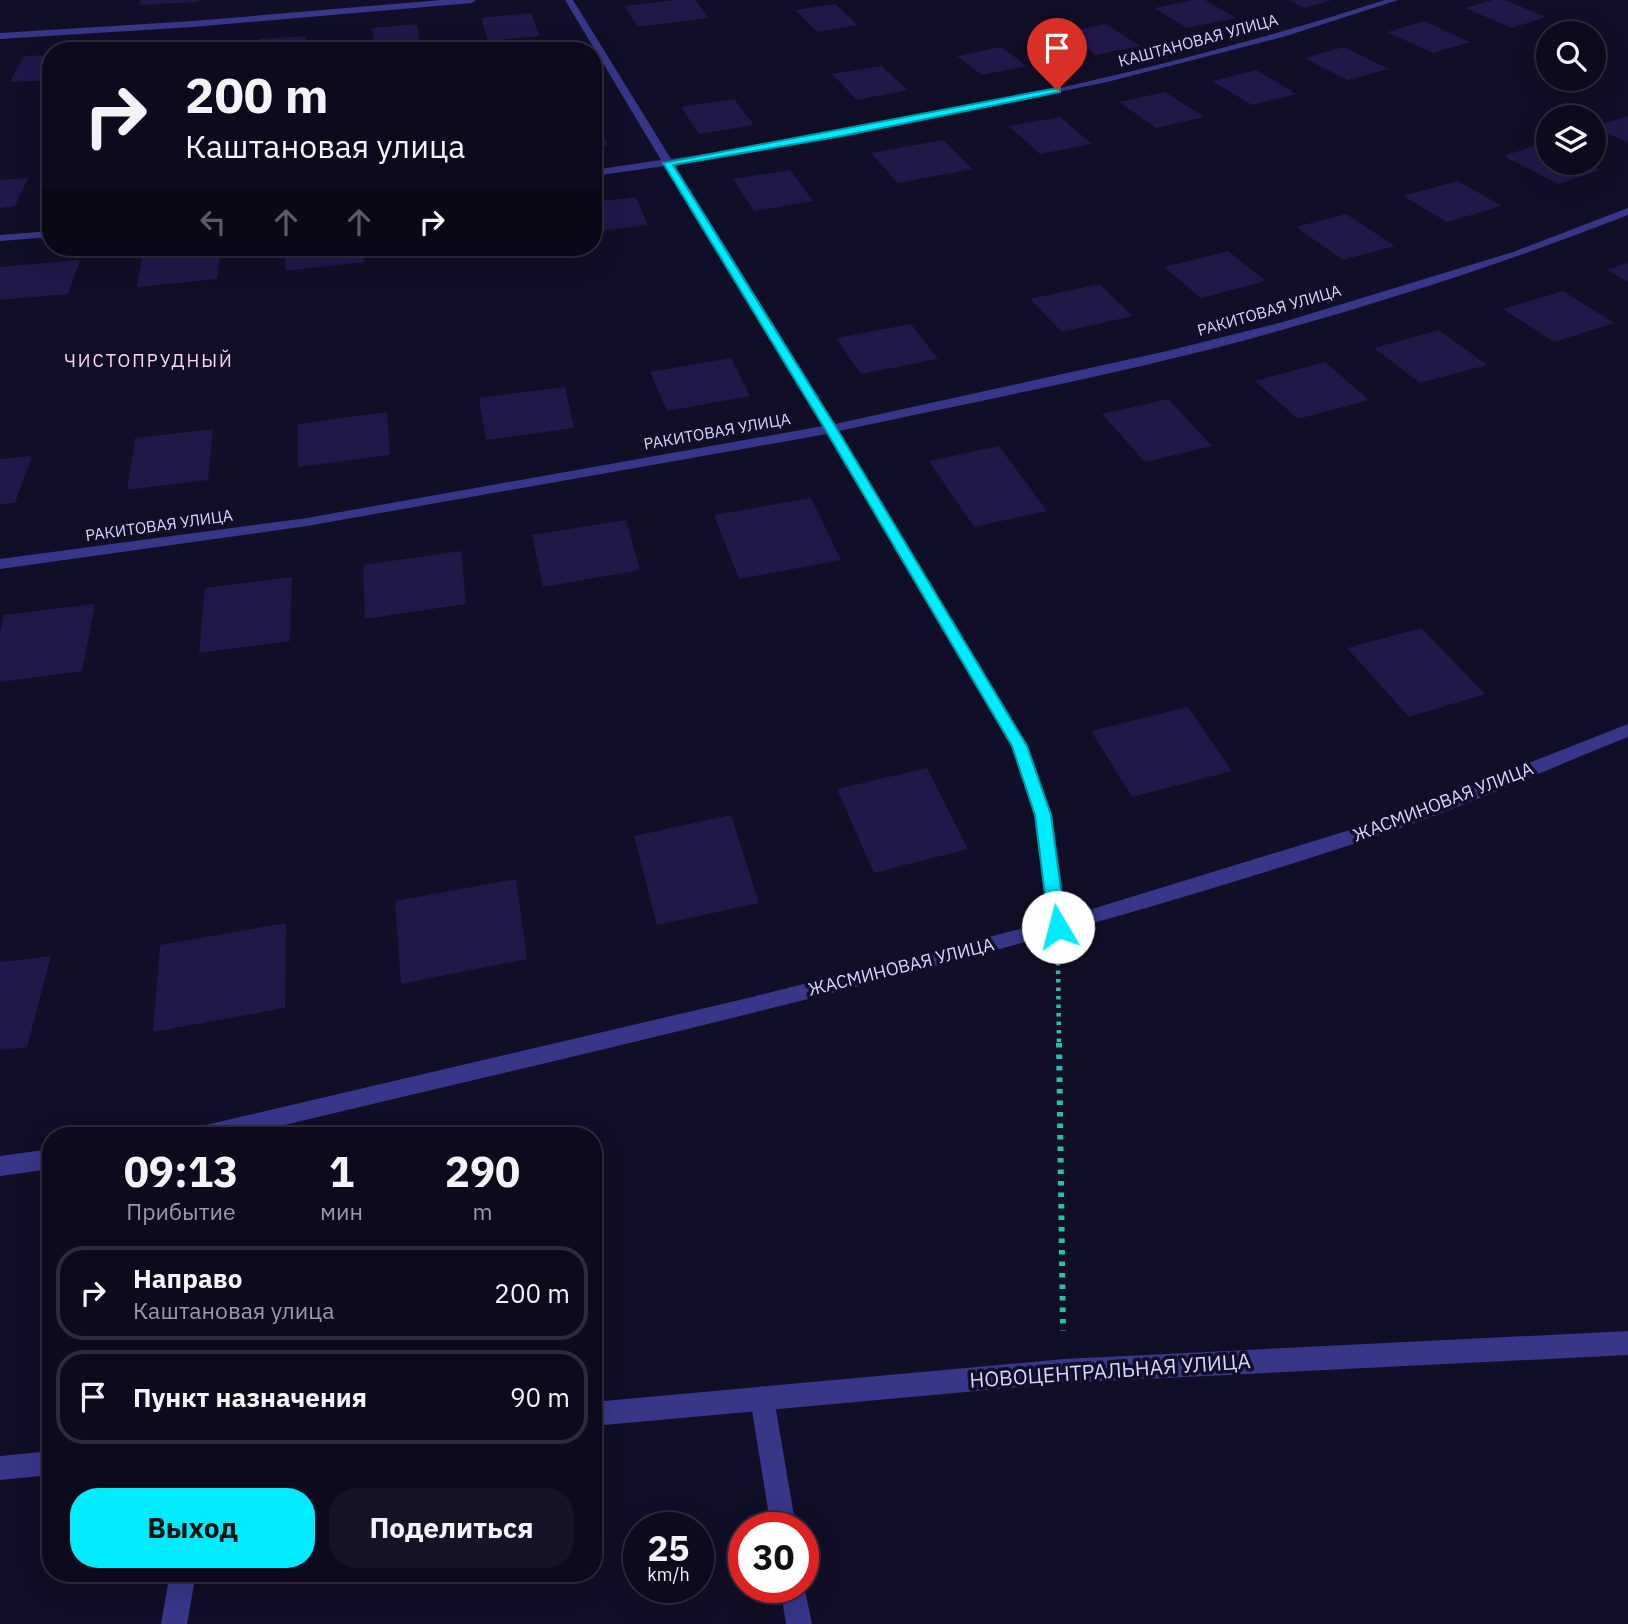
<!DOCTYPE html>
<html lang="ru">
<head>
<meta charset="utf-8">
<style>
	body { margin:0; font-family:"IBM Plex Sans",sans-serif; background:#161326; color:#f1f3f6; height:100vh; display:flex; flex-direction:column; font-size:26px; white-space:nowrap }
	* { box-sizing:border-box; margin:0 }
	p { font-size:23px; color:#9a9aa4 }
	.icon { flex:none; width:38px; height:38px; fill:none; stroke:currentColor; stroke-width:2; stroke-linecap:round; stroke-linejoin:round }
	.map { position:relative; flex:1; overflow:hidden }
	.sheet { position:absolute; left:42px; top:1127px; width:560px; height:455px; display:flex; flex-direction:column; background:#0d0a1d; border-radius:28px; box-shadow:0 7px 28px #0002,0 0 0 2px #2d2b3b }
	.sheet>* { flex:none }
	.guide { position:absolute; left:42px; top:42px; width:560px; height:214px; border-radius:28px; box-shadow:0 7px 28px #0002,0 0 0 2px #2d2b3b; background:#0d0a1d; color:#f1f3f6; overflow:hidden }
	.buttons { position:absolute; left:1536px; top:21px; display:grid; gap:14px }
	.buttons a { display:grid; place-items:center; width:70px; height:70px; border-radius:50%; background:#0d0a1d; box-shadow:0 7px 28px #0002,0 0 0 2px #2d2b3b; font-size:35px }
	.speed { position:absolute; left:623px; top:1512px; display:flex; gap:14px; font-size:35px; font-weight:700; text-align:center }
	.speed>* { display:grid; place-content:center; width:91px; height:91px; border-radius:50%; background:#0d0a1d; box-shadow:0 7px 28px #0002,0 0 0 2px #2d2b3b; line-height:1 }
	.speed small { font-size:18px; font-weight:400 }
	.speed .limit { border:10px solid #d22; background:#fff; color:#111 }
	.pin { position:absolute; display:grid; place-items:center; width:60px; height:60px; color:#fff; margin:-72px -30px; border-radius:50% 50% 50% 0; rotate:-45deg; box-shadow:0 0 7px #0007 }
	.pin .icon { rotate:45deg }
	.me { position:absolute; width:77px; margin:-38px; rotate:352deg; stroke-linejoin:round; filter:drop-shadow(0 0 5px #0008) }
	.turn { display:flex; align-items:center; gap:24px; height:147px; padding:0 28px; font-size:32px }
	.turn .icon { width:91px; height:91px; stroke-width:2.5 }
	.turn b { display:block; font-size:49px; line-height:60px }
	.lanes { display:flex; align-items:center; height:66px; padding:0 28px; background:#0003; justify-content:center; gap:35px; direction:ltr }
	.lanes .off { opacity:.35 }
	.eta { display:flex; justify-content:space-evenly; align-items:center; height:119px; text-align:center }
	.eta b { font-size:42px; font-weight:800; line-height:49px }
	.button { display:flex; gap:14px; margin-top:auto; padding:14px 28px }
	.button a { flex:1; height:80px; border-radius:28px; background:#00ebfe; color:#111; font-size:28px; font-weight:800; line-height:80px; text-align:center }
	.button a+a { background:#161326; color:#f1f3f6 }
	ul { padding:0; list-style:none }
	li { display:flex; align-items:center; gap:21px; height:94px; margin:0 14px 10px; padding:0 14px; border:4px solid #2d2b3b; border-radius:28px }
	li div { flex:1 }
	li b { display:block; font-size:26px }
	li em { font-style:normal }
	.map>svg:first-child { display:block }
	.building { fill:#211849 }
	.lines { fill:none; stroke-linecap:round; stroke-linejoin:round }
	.path-far1 { stroke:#27bfb2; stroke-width:4.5; stroke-dasharray:3.5 5; stroke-linecap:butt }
	.path { stroke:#27bfb2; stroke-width:6; stroke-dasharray:4.5 7; stroke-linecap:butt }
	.service { fill:#373689; fill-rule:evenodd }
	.minor { fill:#373689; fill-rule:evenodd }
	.route { fill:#00ebfe; stroke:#0099a5; stroke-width:2 }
	.labels { text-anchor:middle; stroke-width:7; stroke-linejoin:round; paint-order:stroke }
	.far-street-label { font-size:16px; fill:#d7d3ff; stroke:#110e27 }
	.far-quarter-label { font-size:18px; letter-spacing:2px; fill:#ffd5f1; stroke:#110e27 }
	.street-label { font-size:18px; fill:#d7d3ff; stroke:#110e27 }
	.near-street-label { font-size:21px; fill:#d7d3ff; stroke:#110e27 }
</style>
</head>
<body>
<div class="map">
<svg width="1628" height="1624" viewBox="0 0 1628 1624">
	<rect width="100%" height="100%" fill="#110e27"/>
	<!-- building -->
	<g class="building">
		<path d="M141,0H199V2L139,5Z"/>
		<path d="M675,0H695L708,18L638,27L624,6Z"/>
		<path d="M1194,0H1205L1236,18L1187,28L1154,8Z"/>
		<path d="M1289,0H1330V1L1304,8Z"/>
		<path d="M1493,0H1505L1546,17L1512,28L1465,8Z"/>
		<path d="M835,4L858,25L817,32L795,10Z"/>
		<path d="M531,13L540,36L488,41L481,18Z"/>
		<path d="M1424,21L1470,42L1433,53L1387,32Z"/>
		<path d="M417,24L421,47L375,51L372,28Z"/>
		<path d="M1106,24L1140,46L1096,55L1062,33Z"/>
		<path d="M306,36L305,51H257L259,39Z"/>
		<path d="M1001,47L1027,66L982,75L957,56Z"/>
		<path d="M1344,47L1389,69L1348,80L1304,58Z"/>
		<path d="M51,55V80L10,82L24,56Z"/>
		<path d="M881,66L908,90L857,100L832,74Z"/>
		<path d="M1256,70L1297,94L1252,105L1212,81Z"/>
		<path d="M1165,92L1204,117L1156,128L1119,102Z"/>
		<path d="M734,99L754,125L699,134L681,107Z"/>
		<path d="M593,113L608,145L593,147Z"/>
		<path d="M1628,116V143L1594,127Z"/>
		<path d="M1060,117L1092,144L1040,154L1009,126Z"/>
		<path d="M943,140L972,169L898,183L871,153Z"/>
		<path d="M1545,142L1549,144V163H1586L1600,170L1558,184L1504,156Z"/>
		<path d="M790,170L813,201L754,211L733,179Z"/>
		<path d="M28,178L15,206L0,208V180Z"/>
		<path d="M1458,181L1502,206L1447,222L1403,196Z"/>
		<path d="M636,197L648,225L593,232V202Z"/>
		<path d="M1346,214L1395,246L1343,260L1296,227Z"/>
		<path d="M221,247L217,279L137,287L143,254Z"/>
		<path d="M286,247H363L364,262L285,271Z"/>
		<path d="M426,247H470V248L427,254Z"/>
		<path d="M1228,251L1266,281L1201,298L1164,267Z"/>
		<path d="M80,260L68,294L0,300V267Z"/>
		<path d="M1628,263V282L1607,270Z"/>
		<path d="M1099,284L1133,316L1062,332L1030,299Z"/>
		<path d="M1563,291L1614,323L1554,342L1503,309Z"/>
		<path d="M911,324L938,359L861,374L836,338Z"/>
		<path d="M1439,330L1487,365L1420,383L1374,348Z"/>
		<path d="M731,358L750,396L667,411L650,372Z"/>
		<path d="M1325,362L1369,400L1298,419L1255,381Z"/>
		<path d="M565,387L574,428L486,440L479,398Z"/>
		<path d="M1168,399L1212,446L1145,462L1102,414Z"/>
		<path d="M387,412L390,455L298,467V424Z"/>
		<path d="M213,429L208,480L127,490L135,438Z"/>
		<path d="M999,446L1047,511L974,527L929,461Z"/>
		<path d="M32,456L15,503L0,504V459Z"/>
		<path d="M811,498L841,560L739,579L714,515Z"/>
		<path d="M626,520L640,570L543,587L532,535Z"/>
		<path d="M461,551L466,604L365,619L363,565Z"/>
		<path d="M292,577L290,641L199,653L205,588Z"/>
		<path d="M95,604L82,671L0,682V633L4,615Z"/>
		<path d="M1421,628L1485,694L1409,717L1347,648Z"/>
		<path d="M1188,707L1232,771L1132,797L1091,731Z"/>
		<path d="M927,768L968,849L874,873L837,789Z"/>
		<path d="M731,815L759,903L657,925L634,836Z"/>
		<path d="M516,879L527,959L401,984L395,901Z"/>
		<path d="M286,923L285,1008L153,1032L160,945Z"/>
		<path d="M51,956L27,1047L0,1050V962Z"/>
	</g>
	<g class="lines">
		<!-- path-far1 -->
		<path class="path-far1" d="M1058,962L1059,1044"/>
		<!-- path -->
		<path class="path" d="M1059,1043L1063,1331"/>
		<!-- service -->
		<g class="service">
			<path d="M762,1386L770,1390L774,1398L796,1528H771L750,1398L754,1390Z"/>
			<path d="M170,1573H196L187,1624H161Z"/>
			<path d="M803,1581L812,1624H786L780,1587H803Z"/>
		</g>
		<!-- minor -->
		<g class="minor">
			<path d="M441,0H476L472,3L193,27L0,39V33L193,21Z"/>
			<path d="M565,0H573L671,159C912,123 1153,75 1385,0H1398L1283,37L1107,82L890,127L675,165L835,424L1167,351L1283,322L1513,252L1628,208V215C1518,258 1406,295 1292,327C1144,370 990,398 839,431L1028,746L1052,815L1066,917L1389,818L1628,724V737C1552,767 1476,802 1398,829C1019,957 627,1043 238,1136H187L190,1129L197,1127L748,998L1048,922L1034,815L1012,746L827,434L307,526L0,569V559L307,518L823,426L665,166L593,176V170L661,160Z"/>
			<path d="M51,231V237L0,241V235Z"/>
			<path d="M51,1149V1169L0,1176V1156Z"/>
			<path d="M1628,1331V1355L1064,1383L593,1426V1402L1064,1359Z"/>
			<path d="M51,1451V1475L0,1480V1456Z"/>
		</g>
	</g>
	<!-- route -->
	<path class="route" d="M1057,88H1060V92L842,136L673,165L837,429L1027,746L1051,815L1066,927L1064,932H1052L1049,927L1035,815L1012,746L825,429L663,163Z"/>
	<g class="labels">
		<!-- far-street labels -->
		<g class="far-street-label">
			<text transform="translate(1198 40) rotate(-15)" y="6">КАШТАНОВАЯ УЛИЦА</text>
			<text transform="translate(1269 310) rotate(-16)" y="6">РАКИТОВАЯ УЛИЦА</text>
			<text transform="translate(717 431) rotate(-10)" y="6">РАКИТОВАЯ УЛИЦА</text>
			<text transform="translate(159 525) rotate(-8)" y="6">РАКИТОВАЯ УЛИЦА</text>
		</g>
		<!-- far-quarter labels -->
		<g class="far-quarter-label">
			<text x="149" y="367">ЧИСТОПРУДНЫЙ</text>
		</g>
		<!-- street labels -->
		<g class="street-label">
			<text transform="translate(1443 802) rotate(-21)" y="6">ЖАСМИНОВАЯ УЛИЦА</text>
			<text transform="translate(901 967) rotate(-14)" y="6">ЖАСМИНОВАЯ УЛИЦА</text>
		</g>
		<!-- near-street labels -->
		<g class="near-street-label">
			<text transform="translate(1110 1371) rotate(-4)" y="7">НОВОЦЕНТРАЛЬНАЯ УЛИЦА</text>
		</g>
	</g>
</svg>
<div class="buttons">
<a><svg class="icon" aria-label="search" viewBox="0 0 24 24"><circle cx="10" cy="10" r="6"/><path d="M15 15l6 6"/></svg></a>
<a><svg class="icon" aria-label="layers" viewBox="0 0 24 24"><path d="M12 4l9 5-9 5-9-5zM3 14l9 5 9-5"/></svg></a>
</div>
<div class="speed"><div>25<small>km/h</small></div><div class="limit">30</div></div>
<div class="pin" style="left:1057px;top:90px;background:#d93025"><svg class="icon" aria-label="arrive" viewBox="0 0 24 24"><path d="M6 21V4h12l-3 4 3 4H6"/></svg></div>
<svg class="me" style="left:1058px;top:927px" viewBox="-20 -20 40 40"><circle r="19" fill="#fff"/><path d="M0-13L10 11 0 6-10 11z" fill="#00ebfe"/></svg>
<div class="guide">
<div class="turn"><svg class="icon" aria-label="right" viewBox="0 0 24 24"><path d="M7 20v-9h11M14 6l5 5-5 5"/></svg><div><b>200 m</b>Каштановая улица</div></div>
<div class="lanes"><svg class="icon off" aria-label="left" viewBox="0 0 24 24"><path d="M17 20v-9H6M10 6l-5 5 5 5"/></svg><svg class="icon off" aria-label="ahead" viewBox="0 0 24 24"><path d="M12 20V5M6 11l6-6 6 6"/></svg><svg class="icon off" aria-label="ahead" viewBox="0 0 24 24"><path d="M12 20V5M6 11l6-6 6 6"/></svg><svg class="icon" aria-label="right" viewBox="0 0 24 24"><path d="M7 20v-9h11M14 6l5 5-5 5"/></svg></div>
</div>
<section class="sheet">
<div class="eta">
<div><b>09:13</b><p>Прибытие</p></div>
<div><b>1</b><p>мин</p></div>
<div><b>290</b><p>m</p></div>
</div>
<ul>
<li><svg class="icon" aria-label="right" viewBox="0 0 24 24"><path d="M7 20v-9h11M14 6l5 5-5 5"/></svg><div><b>Направо</b><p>Каштановая улица</p></div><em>200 m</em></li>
<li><svg class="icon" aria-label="arrive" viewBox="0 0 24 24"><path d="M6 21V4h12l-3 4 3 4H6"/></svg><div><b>Пункт назначения</b></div><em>90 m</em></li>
</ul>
<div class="button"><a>Выход</a><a>Поделиться</a></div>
</section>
</div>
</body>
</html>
